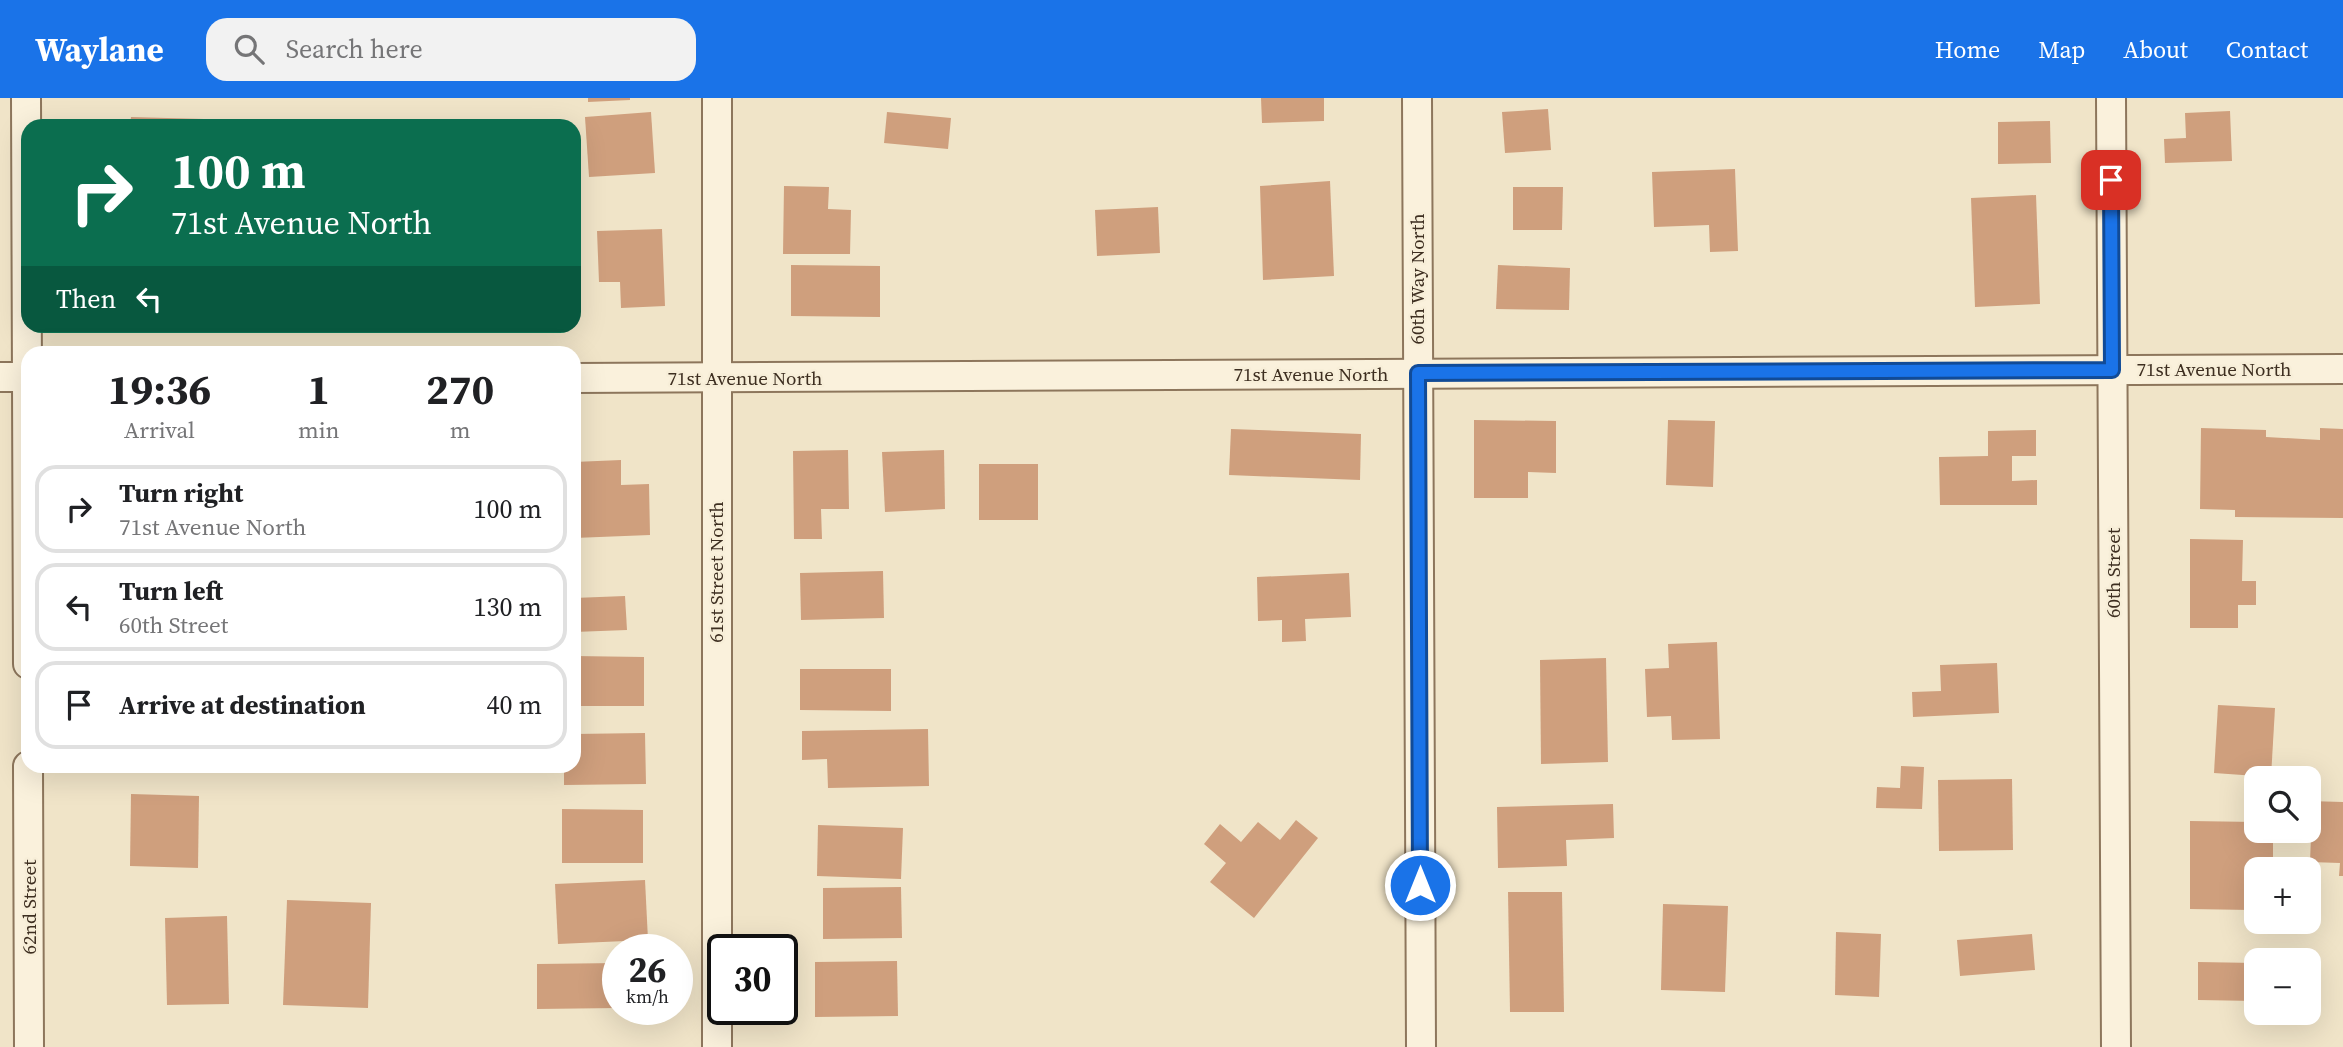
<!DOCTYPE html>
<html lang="en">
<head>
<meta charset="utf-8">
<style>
	body { margin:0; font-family:"Source Serif 4",serif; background:#f2f2f2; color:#202124; height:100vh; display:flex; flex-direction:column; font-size:26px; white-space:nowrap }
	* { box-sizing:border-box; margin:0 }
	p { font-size:23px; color:#757577 }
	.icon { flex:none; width:38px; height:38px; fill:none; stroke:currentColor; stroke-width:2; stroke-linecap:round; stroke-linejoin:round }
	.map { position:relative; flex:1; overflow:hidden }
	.details { position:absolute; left:21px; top:248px; width:560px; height:427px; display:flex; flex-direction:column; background:#fff; border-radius:21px; box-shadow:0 7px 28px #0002 }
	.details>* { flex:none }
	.top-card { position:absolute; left:21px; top:21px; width:560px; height:214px; border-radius:21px; box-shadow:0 7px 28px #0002; background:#0b6e4f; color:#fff; overflow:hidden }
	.controls { position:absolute; left:2244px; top:668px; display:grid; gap:14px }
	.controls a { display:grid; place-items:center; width:77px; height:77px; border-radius:14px; background:#fff; box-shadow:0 7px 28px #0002; font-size:35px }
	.speed { position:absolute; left:602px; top:836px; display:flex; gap:14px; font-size:35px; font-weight:700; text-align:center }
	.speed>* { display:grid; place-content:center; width:91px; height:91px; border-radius:50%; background:#fff; box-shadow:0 7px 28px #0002; line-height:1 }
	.speed small { font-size:18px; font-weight:400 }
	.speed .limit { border:4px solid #111; border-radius:10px; background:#fff; color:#111 }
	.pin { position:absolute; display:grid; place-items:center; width:60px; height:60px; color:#fff; margin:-30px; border-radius:14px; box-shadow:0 4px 10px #0006 }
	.me { position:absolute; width:77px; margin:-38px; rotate:0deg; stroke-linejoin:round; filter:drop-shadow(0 0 5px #0008) }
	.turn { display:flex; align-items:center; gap:24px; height:147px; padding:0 35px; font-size:32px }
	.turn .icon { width:91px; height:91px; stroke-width:2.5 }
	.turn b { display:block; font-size:49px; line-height:60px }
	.then { display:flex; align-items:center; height:66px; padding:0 35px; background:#0003; gap:14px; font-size:26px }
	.eta { display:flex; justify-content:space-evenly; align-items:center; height:119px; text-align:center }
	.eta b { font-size:42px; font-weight:700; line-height:49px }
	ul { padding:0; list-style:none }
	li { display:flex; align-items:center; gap:21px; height:88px; margin:0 14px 10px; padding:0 21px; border:4px solid #e0e0e0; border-radius:21px }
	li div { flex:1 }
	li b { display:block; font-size:26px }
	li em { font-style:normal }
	header { display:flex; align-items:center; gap:42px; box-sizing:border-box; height:98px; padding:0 35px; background:#1a73e8; color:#fff }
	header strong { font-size:33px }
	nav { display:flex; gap:38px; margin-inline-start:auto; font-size:24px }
	.search { width:490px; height:63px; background:#f2f2f2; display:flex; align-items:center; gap:18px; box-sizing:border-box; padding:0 24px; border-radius:21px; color:#757577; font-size:26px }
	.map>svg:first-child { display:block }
	.building { fill:#cf9f7d }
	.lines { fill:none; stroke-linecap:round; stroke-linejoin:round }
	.street-casing { stroke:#8d765c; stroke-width:32 }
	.street { stroke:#faf1dc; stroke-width:28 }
	.route-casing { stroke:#114b97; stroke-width:18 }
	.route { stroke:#1a73e8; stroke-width:12 }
	.labels { text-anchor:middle; stroke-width:5; stroke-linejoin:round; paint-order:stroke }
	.street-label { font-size:19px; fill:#3d2e20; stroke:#f7eed8 }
</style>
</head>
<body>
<header>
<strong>Waylane</strong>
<div class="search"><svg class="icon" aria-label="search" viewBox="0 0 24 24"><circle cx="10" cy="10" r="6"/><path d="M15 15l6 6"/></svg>Search here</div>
<nav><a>Home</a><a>Map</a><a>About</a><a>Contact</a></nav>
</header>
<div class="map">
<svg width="2343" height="949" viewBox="0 0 2343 949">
	<rect width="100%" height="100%" fill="#f0e4c8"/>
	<!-- building -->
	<g class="building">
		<path d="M588,0H630V2L588,4Z"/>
		<path d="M1261,0H1324V23L1262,25Z"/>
		<path d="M1548,11L1551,52L1505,55L1502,14Z"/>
		<path d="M2230,13L2232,63L2165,65L2164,41L2186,40L2185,15Z"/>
		<path d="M651,14L655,75L589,79L585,19Z"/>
		<path d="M887,14L951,20L948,51L884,45Z"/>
		<path d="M131,19L204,21L203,28H130Z"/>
		<path d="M2050,23L2051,65L1998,66V24Z"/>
		<path d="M1735,71L1738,153L1710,154L1709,127L1654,129L1652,74Z"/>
		<path d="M1330,83L1334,178L1263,182L1260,88Z"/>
		<path d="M784,88L829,89L828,111L851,112L850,156H783Z"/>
		<path d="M1513,89H1563L1562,132H1513Z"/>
		<path d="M2036,97L2040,206L1975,209L1971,100Z"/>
		<path d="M1158,109L1160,155L1097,158L1095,112Z"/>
		<path d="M662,131L665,208L621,210L620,184H599L597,133Z"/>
		<path d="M791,167L880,168V219L791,218Z"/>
		<path d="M1498,167L1570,170L1569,212L1496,211Z"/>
		<path d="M1474,322L1556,323V375L1528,374V400H1474Z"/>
		<path d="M1668,322L1715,323L1713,389L1666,387Z"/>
		<path d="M2201,330L2266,332V339L2320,342V330L2343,331V420L2235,419V412L2200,411Z"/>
		<path d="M1231,331L1361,336L1360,382L1229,377Z"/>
		<path d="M2036,332V358H2012V383L2037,382V407H1940L1939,359L1988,358V333Z"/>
		<path d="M848,352L849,411H821L822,441H794L793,353Z"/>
		<path d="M944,352L945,411L885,414L882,354Z"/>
		<path d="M621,362V387L649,386L650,437L574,440V364Z"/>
		<rect x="979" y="366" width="59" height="56"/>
		<path d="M2190,441L2243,442L2242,483H2256V507H2238V530H2190Z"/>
		<path d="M883,473L884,520L801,522L800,475Z"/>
		<path d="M1349,475L1351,519L1305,521L1306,543L1282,544V522L1258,523L1257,479Z"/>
		<path d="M625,498L627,532L574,534V500Z"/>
		<path d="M1717,544L1720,641L1672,642L1671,618L1647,619L1645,571L1669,570L1668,546Z"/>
		<path d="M574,558L644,559V608H574Z"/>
		<path d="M1606,560L1608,664L1541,666L1540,562Z"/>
		<path d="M1997,565L1999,615L1913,619L1912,594L1941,593L1940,567Z"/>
		<path d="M800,571H891V613L800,612Z"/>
		<path d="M2218,607L2275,610L2271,679L2214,675Z"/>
		<path d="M928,631L929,688L828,690L827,661L802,662V633Z"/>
		<path d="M645,635L646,686L564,687V668H574V636Z"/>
		<path d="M1901,668L1924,669L1922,711L1876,710L1877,689L1900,690Z"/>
		<path d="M2012,681L2013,752L1939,753L1938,682Z"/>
		<path d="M131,696L199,698L198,770L130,768Z"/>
		<path d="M2308,703L2343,704V778H2339L2340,765L2310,764L2311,738L2287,737L2288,733H2308Z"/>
		<path d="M1613,706L1614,740L1566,742L1567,768L1498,770L1497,709Z"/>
		<path d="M562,711L643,712V765H562Z"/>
		<path d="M1296,722L1318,740L1254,820L1210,784L1226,765L1204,746L1220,726L1241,744L1258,724L1280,742Z"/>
		<path d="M2190,723L2256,724V736H2273V772H2256V783L2251,782V812L2190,811Z"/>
		<path d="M818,727L903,730L901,781L817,778Z"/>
		<path d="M645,782L648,842L558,846L555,786Z"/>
		<path d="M901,789L902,840L823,841V790Z"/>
		<path d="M1508,794H1562L1564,914H1510Z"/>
		<path d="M287,802L371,805L368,910L283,907Z"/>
		<path d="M1663,806L1728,808L1725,894L1661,892Z"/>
		<path d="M227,818L229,906L167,907L165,820Z"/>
		<path d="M1836,834L1881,836L1879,899L1835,897Z"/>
		<path d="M2032,836L2035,872L1960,878L1957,842Z"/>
		<path d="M897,863L898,918L815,919V864Z"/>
		<path d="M2198,864L2256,865V903L2198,902Z"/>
		<path d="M618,865V910L537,911V866Z"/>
	</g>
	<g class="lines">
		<!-- street casing -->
		<g class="street-casing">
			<g id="street">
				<path d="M26,0L28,566"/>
				<path d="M717,0V949"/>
				<path d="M1417,0L1421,949"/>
				<path d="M2111,0L2116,949"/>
				<path d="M0,279H28"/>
				<path d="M574,280L2343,271"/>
				<path d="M28,668L29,949"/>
			</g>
		</g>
		<!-- street -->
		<use href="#street" class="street"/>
	</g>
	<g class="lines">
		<!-- route casing -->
		<g class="route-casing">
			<path id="route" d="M1420,787L1418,275L2112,272L2111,82"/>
		</g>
		<!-- route -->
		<use href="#route" class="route"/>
	</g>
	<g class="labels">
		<!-- street labels -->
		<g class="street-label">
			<text transform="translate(1417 181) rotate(-90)" y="7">60th Way North</text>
			<text x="2214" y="278">71st Avenue North</text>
			<text x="1311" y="283">71st Avenue North</text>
			<text x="745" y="287">71st Avenue North</text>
			<text transform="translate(716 474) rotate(-90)" y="7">61st Street North</text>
			<text transform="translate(2113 475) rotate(-90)" y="7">60th Street</text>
			<text transform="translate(29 809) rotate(-90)" y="7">62nd Street</text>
		</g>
	</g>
</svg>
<div class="controls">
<a><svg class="icon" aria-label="search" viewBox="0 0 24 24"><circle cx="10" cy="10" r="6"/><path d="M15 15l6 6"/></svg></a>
<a>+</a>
<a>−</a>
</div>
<div class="speed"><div>26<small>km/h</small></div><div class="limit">30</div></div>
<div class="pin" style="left:2111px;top:82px;background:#d93025"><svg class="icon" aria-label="arrive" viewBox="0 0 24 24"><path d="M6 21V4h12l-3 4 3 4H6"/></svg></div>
<svg class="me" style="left:1420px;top:787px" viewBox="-20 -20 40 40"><circle r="17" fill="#1a73e8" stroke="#fff" stroke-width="3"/><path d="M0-11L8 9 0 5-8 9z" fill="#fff"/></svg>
<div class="top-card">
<div class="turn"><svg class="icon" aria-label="right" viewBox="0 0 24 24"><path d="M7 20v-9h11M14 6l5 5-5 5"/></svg><div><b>100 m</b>71st Avenue North</div></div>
<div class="then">Then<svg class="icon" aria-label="left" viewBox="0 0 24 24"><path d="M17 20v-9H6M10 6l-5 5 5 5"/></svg></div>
</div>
<section class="details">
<div class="eta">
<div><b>19:36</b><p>Arrival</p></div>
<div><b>1</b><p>min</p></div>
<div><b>270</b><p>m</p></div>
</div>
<ul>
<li><svg class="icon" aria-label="right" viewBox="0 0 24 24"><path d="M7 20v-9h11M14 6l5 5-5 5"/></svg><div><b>Turn right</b><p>71st Avenue North</p></div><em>100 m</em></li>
<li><svg class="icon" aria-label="left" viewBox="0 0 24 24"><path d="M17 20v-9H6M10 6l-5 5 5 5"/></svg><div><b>Turn left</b><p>60th Street</p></div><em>130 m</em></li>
<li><svg class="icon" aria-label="arrive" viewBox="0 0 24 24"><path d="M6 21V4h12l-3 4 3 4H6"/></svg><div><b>Arrive at destination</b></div><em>40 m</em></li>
</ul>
</section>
</div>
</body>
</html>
